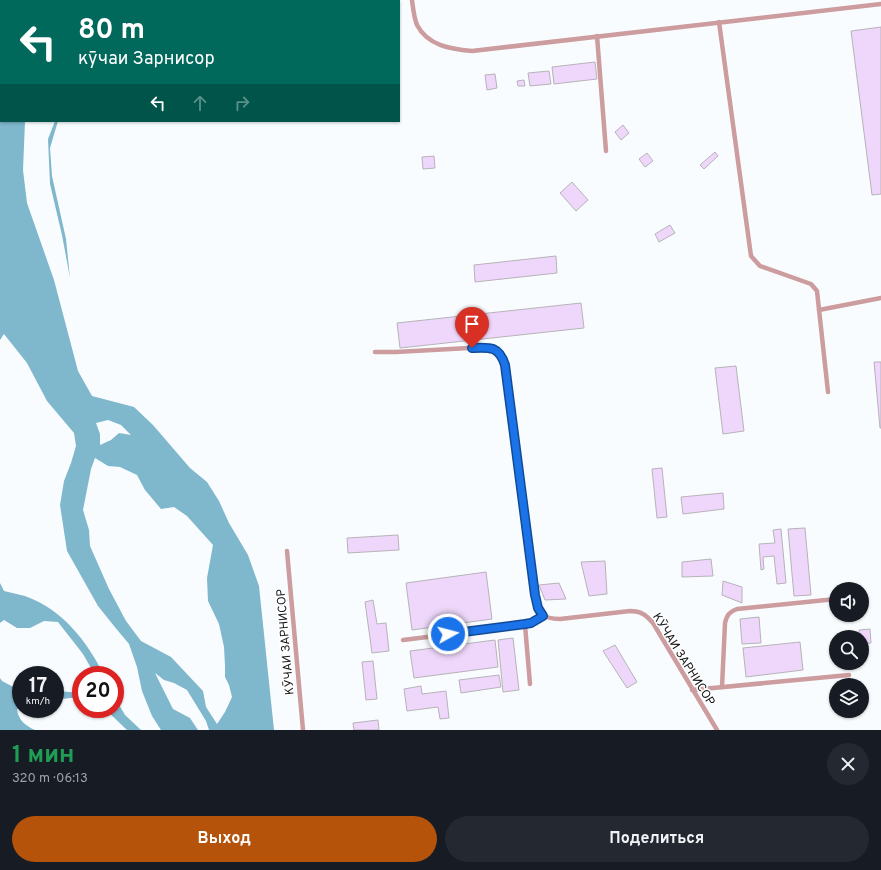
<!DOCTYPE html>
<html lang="ru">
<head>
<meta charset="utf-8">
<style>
	body { margin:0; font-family:Overpass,sans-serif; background:#242831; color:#f1f3f6; height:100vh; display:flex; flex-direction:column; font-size:15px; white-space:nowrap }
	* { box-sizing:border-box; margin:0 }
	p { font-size:13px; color:#9ea1a6 }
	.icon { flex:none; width:22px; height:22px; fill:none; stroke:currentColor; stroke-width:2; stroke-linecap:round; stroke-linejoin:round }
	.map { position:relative; height:730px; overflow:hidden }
	.drawer { display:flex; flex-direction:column; background:#171b24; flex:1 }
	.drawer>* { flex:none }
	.banner { position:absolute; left:0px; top:0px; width:400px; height:122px; box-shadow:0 1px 3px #0004; background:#00695c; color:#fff; overflow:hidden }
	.tools { position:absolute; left:829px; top:582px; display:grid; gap:8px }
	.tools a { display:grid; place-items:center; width:40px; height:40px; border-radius:50%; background:#171b24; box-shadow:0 1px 3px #0004; font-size:20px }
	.speed { position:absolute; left:12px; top:666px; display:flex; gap:8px; font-size:20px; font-weight:700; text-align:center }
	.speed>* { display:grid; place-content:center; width:52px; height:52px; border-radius:50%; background:#171b24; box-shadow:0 1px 3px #0004; line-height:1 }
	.speed small { font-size:10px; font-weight:400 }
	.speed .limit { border:6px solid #d22; background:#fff; color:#111 }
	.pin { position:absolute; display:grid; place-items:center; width:34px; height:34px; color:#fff; margin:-41px -17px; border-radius:50% 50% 50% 0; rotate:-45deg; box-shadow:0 0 4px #0007 }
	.pin .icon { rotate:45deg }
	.me { position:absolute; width:44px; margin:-22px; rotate:83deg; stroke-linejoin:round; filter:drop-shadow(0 0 3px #0008) }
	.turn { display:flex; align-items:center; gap:14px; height:84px; padding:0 12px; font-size:18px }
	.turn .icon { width:52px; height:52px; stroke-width:2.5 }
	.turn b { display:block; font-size:28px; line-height:34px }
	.lanes { display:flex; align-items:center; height:38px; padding:0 12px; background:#0003; justify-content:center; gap:20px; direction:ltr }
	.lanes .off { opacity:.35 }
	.round { display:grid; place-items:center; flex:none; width:42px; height:42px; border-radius:21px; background:#242831 }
	.overview { display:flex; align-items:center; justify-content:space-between; height:68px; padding:0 12px }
	h1 { font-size:24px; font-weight:700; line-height:30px; color:#1e9e55 }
	.action { display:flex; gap:8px; margin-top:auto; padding:8px 12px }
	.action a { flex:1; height:46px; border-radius:24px; background:#b45309; color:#fff; font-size:16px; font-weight:700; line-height:46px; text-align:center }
	.action a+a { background:#242831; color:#f1f3f6 }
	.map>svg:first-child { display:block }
	.water { fill:#7fb7cc; fill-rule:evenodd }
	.building { fill:#eed7fa; stroke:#b7b3b9 }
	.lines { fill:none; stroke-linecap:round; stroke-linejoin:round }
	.lane { stroke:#cc9c9e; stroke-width:4.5 }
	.route-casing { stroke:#114b97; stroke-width:10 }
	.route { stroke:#1a73e8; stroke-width:7 }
	.labels { text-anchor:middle; stroke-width:3; stroke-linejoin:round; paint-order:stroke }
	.street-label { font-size:12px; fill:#141618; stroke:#fff }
</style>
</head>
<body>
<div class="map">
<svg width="881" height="730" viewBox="0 0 881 730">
	<rect width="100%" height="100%" fill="#f9fcfe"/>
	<!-- water -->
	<g class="water">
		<path d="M0,0L12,1H1V121H25L23,170L27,203L54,280L78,371L92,396L134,407L153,425L190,468L207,482L219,501L229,523L248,555L259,586L274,730H209L206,721L187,690L174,683L164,680L155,673L173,709L190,718L198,730H161L152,716L142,691L137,667L129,644L114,626L98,606L67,551L60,505L64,481L71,463L76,446L74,433L47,401L27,363L4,334L0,340ZM108,420L121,425L131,435L119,433L111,440L100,445V434L96,423ZM95,458L108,466L120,467L137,475L145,490L161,509L174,507L187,516L213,545L207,578L208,601L219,624L224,647L225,666V677L229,685L232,697L225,712L217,724L206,707L203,691L171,657L141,641L126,621L109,589L90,546L89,530L83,510L91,469Z"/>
		<path d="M55,121H58L50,148L52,176L66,239L70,278L62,235L50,184L48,139Z"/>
		<path d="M0,583L4,591C11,593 18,594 25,596C62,609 87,641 104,675H95L83,654L58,622L44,621L30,628H17L4,620L0,623Z"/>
		<path d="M0,678L2,681L21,691V709H30H17C18,720 26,726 35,730H0Z"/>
		<path d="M58,691L81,693V698H70L55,700V692Z"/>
		<path d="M115,698L125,715L141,730H127L105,709H115Z"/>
	</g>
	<!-- building -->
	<g class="building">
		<path d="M881,27V194L872,195L851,31Z"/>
		<path d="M595,62L597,79L554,84L552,67Z"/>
		<path d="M549,71L551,84L530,86L528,73Z"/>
		<path d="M495,74L497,88L487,90L485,75Z"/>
		<path d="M524,80L525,86H518L517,81Z"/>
		<path d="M623,125L629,133L621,140L615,132Z"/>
		<path d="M715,152L718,156L704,169L700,165Z"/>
		<path d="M647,153L653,161L645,167L639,159Z"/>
		<path d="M434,156L435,168L423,169L422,157Z"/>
		<path d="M572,182L588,200L576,211L560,193Z"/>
		<path d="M670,225L675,233L659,242L655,234Z"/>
		<path d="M556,256L557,273L475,282L474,265Z"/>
		<path d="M581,303L584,328L400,348L397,323Z"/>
		<path d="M874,362H881V428H880Z"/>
		<path d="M736,366L744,431L723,434L715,368Z"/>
		<path d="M662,468L667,517L657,518L652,469Z"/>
		<path d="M723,493L724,509L683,514L681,497Z"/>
		<path d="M805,528L811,595L794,596L788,529Z"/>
		<path d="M781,529L786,583L777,584L774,556L763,557L764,569L761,570L759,544L775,543L773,530Z"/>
		<path d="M398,535L399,550L348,553L347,538Z"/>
		<path d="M711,559L713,576L682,577V562Z"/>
		<path d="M605,561L607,594L589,596L581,562Z"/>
		<path d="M486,572L492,619L412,630L406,583Z"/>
		<path d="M723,581L742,587V603L722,595Z"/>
		<path d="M559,583L566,599L545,600L539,585Z"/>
		<path d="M373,600L377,624L386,623L389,651L372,653L365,602Z"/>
		<path d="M759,617L761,643L742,644L740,619Z"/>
		<path d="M870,629L871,643L862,644V637H859V630Z"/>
		<path d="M513,638L519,690L503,692L498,640Z"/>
		<path d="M495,640L498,667L414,678L410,651Z"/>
		<path d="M800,642L803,670L746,677L743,648Z"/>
		<path d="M615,645L637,682L627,688L603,651Z"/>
		<path d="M373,661L377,699L366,700L362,662Z"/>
		<path d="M499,675L501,687L461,693L459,680Z"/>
		<path d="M421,686L422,694L446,691L449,718L440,719L438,707L407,711L404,689Z"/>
		<path d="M378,720L379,730H354L353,723Z"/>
	</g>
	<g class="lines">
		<!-- lane -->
		<g class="lane">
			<path d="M412,0C413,8 414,18 417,25C428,46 451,49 472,51L881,4"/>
			<path d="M719,22L751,256L760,266L811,284L817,291L828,392"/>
			<path d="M597,36L606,151"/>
			<path d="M819,310L881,298"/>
			<path d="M375,352H396L487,347C507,353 506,368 509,386L535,595C539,612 541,619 560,619L630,611C641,611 646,615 653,623L717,730"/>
			<path d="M287,551L303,730"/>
			<path d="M862,597L863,596"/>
			<path d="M525,625L530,684"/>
			<path d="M403,640L525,625L531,623L543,616"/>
			<path d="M722,687L725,623C727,615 729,612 737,609L836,599"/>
			<path d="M692,690L849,675"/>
		</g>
	</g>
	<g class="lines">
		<!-- route casing -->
		<g class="route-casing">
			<path id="route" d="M448,634L525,624L531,623L543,616L538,608L535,595L505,365C499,346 490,347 472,348"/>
		</g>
		<!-- route -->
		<use href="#route" class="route"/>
	</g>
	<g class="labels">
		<!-- street labels -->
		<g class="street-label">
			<text transform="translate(285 642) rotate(-95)" y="4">КӮЧАИ ЗАРНИСОР</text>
			<text transform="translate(684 659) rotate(58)" y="4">КӮЧАИ ЗАРНИСОР</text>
		</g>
	</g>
</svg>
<div class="tools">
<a><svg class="icon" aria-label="sound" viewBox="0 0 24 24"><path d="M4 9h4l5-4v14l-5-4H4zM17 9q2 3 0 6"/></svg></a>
<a><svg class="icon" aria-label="search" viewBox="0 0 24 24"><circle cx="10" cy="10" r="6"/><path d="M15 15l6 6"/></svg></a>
<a><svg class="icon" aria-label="layers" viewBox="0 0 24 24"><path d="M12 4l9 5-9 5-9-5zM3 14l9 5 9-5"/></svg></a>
</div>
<div class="speed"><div>17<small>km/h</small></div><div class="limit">20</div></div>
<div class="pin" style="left:472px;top:348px;background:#d93025"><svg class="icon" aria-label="arrive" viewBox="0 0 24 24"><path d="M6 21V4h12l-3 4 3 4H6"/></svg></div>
<svg class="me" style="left:448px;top:634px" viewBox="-20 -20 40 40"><circle r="17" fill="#1a73e8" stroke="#fff" stroke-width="3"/><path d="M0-11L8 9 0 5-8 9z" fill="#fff"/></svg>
<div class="banner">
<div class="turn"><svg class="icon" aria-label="left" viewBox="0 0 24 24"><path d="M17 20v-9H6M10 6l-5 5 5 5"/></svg><div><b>80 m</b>кӯчаи Зарнисор</div></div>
<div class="lanes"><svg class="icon" aria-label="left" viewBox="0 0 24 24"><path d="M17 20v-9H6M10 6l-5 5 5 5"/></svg><svg class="icon off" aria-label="ahead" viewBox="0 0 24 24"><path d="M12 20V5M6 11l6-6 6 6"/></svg><svg class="icon off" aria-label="right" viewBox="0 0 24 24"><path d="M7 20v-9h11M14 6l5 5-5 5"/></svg></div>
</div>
</div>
<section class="drawer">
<div class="overview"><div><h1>1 мин</h1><p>320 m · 06:13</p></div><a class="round"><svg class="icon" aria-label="close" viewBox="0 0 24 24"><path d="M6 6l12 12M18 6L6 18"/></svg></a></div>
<div class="action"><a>Выход</a><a>Поделиться</a></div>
</section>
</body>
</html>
